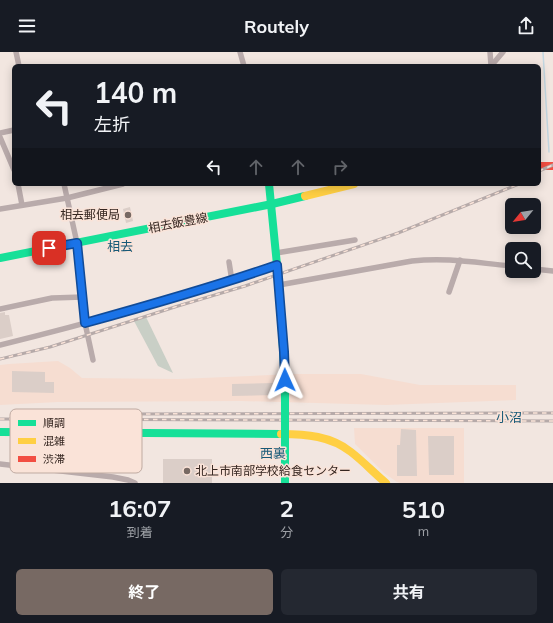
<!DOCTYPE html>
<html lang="ja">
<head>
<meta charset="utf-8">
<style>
	body { margin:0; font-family:Mulish,"Noto Sans JP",sans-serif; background:#242831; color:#f1f3f6; height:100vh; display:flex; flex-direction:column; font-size:15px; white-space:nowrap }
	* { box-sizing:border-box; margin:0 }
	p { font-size:13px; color:#9ea1a6 }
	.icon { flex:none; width:22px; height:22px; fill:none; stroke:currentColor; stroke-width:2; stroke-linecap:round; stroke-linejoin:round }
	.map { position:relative; height:431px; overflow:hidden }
	.details { display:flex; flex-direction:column; background:#171b24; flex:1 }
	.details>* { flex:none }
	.banner { position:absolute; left:12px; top:12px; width:529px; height:122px; border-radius:6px; box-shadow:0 2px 10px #0003; background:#171b24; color:#f1f3f6; overflow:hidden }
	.needle { width:26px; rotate:240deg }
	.tools { position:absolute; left:505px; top:146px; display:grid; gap:8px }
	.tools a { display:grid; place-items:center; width:36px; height:36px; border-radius:6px; background:#171b24; box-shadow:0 2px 10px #0003; font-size:20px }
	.pin { position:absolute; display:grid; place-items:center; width:34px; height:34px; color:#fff; margin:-17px; border-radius:8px; box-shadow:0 2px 6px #0006 }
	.me { position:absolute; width:44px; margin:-22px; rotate:359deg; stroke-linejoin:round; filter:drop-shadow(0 0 3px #0008) }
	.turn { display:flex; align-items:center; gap:14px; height:84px; padding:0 16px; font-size:18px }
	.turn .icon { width:52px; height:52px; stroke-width:2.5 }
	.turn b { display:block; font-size:28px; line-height:34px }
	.lanes { display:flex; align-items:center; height:38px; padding:0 16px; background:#0003; justify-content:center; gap:20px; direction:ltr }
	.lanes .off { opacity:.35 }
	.eta { display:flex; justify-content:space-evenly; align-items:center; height:68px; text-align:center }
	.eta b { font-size:24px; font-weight:700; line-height:28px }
	.primary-button { display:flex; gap:8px; margin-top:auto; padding:8px 16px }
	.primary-button a { flex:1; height:46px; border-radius:6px; background:#776963; color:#fff; font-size:16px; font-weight:700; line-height:46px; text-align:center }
	.primary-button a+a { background:#242831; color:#f1f3f6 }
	header { display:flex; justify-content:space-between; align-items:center; height:52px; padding:0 16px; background:#171b24; font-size:18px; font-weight:700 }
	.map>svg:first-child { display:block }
	.built { fill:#f6ddd1 }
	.green { fill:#c9cfc6 }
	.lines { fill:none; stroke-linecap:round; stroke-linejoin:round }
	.stream { stroke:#c3d7e1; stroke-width:1.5 }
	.building { fill:#dbcec8 }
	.street { stroke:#b9abab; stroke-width:5.5 }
	.fast { stroke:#16e098; stroke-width:8 }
	.slow { stroke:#ffcf43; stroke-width:8 }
	.jam { stroke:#f24e42; stroke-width:8 }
	.rail-casing { stroke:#b6aaa9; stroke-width:3 }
	.rail { stroke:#fae3d8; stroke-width:1.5; stroke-dasharray:4.5; stroke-linecap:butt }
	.fast-bridge { stroke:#16e098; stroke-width:8 }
	.route-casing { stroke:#114b97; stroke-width:10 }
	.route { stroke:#1a73e8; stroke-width:7 }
	.poi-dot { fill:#776963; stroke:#fae3d8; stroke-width:1.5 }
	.labels { text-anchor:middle; stroke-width:3; stroke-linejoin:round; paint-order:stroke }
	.poi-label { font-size:12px; fill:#352620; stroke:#fae3d8; text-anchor:end }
	.street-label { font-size:12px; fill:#352620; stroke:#fae3d8 }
	.neighbourhood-label { font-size:13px; fill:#175977; stroke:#fae3d8 }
	.key { fill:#fae3d8; stroke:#bfaaa1; stroke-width:1 }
	.key-label { font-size:11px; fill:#352620 }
</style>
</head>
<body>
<header><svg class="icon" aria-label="menu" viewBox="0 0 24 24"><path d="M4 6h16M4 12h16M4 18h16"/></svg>Routely<svg class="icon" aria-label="share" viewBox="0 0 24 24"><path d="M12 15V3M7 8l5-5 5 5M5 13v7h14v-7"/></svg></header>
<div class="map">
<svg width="553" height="431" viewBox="0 0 553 431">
	<rect width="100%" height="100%" fill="#f2e6e0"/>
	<!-- built -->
	<g class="built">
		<path d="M58,309L70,316L82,326L178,327L294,322H361L420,333H516V348L386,353L241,349L58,350L0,353V313L9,312Z"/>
		<path d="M354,376H464V431H400L397,430L384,421L355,392Z"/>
	</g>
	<!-- green -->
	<path class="green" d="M146,265L173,321L158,314L134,269Z"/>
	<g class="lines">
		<!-- stream -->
		<path class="stream" d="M543,0L549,100"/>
	</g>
	<!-- building -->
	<g class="building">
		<path d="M130,155L133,169L126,171L123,157Z"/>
		<path d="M5,260V263H9L13,284L0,287V261Z"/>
		<path d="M12,319L45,320V330H54V341L12,340Z"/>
		<path d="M273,331V343L232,344V332Z"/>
		<path d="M401,377L416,378L417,424H397V393H400Z"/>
		<path d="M428,384H454V423H429Z"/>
		<rect x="163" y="407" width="49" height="24"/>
	</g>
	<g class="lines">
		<!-- street -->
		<g class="street">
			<path d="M16,0L19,14"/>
			<path d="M240,0L244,14"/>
			<path d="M490,0L491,13"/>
			<path d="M491,14L503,0"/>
			<path d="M0,81L14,78"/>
			<path d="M0,85L14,118"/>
			<path d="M18,132L22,153"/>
			<path d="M64,132L77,191L85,271L93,308"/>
			<path d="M0,157L67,146L123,132"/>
			<path d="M276,201L355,188"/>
			<path d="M229,210L232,229"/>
			<path d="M534,217L553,219"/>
			<path d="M279,233L412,209C447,205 477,211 512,214"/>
			<path d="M449,240L460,208"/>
			<path d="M0,257L52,246L83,245"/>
			<path d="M0,293C93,270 186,244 277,213"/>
			<path d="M90,381L91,422"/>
			<path d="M0,412L113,425L128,428L135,431"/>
		</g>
		<!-- fast -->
		<g class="fast">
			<path d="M269,132L279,233L285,328"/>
			<path d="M0,206L272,152L305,144"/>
			<path d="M0,380L281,382"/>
		</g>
		<!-- slow -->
		<g class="slow">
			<path d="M305,144L354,132"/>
			<path d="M281,382C306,382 331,384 351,400C364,410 374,421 386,431"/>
		</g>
		<!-- jam -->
		<path class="jam" d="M539,114H553"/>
		<!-- rail casing -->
		<g class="rail-casing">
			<g id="rail">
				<path d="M539,119L553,113"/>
				<path d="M0,307L50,295L178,254L245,234L398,181L519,132"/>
				<path d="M110,362L553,361"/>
				<path d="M0,367L553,369"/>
			</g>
		</g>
		<!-- rail -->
		<use href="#rail" class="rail"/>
		<!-- fast-bridge -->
		<path class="fast-bridge" d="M285,328V431"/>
	</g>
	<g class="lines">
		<!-- route casing -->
		<g class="route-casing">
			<path id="route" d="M49,196L77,191L85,271C150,253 214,235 277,213L284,300L285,328"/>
		</g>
		<!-- route -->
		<use href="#route" class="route"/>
	</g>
	<!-- markers -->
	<g class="poi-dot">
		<circle cx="128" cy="163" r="4"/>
		<circle cx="187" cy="419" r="4"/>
	</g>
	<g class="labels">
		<!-- poi labels -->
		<g class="poi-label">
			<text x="120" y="167">相去郵便局</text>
			<text x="195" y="423" text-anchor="start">北上市南部学校給食センター</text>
		</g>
		<!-- street labels -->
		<g class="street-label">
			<text transform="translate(178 171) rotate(-11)" y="4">相去飯豊線</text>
		</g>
		<!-- neighbourhood labels -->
		<g class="neighbourhood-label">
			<text x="120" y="199">相去</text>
			<text x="509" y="370">小沼</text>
			<text x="273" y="406">西裏</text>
		</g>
	</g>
	<!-- legend -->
	<rect x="10" y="357" width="132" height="64" rx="6" class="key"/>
	<rect x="18" y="368" width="18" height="6" fill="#16e098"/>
	<rect x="18" y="386" width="18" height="6" fill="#ffcf43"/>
	<rect x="18" y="404" width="18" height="6" fill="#f24e42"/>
	<g class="key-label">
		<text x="43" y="375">順調</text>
		<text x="43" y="393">混雑</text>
		<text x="43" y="411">渋滞</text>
	</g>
</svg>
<div class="tools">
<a><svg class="needle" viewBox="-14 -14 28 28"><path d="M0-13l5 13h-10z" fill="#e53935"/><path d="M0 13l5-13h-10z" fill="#9ea1a6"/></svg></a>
<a><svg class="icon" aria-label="search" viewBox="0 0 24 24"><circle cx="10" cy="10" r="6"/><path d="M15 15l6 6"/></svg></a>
</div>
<div class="pin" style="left:49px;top:196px;background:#d93025"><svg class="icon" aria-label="arrive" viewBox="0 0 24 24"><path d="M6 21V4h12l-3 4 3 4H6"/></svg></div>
<svg class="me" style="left:285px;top:328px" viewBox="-20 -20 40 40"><path d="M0-17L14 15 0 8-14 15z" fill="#1a73e8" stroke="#fff" stroke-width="4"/></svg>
<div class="banner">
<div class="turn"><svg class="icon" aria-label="left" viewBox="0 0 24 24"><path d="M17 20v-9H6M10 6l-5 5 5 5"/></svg><div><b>140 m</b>左折</div></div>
<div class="lanes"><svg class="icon" aria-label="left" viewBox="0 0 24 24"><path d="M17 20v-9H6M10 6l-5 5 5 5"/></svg><svg class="icon off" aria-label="ahead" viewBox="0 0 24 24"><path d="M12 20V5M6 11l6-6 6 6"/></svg><svg class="icon off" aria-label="ahead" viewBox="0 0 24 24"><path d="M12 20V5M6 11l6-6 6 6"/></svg><svg class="icon off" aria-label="right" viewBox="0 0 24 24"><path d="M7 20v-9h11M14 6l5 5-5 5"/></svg></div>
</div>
</div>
<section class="details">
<div class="eta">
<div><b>16:07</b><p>到着</p></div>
<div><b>2</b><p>分</p></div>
<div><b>510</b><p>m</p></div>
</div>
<div class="primary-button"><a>終了</a><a>共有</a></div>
</section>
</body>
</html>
